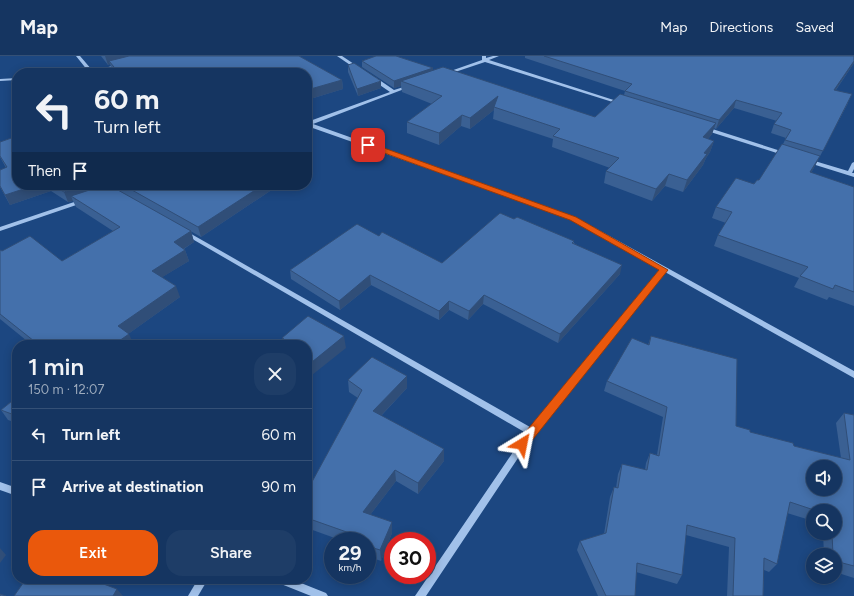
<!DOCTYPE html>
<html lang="en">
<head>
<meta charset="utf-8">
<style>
	body { margin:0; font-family:Figtree,sans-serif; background:#1e3d67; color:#f1f3f6; height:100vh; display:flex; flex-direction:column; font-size:15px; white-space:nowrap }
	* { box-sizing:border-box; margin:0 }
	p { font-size:13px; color:#9dabbd }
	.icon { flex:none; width:22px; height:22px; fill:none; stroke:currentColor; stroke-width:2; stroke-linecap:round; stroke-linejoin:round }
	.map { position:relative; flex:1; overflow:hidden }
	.drawer { position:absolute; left:12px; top:284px; width:300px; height:244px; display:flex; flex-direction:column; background:#153561; border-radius:16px; box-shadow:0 2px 10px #0003,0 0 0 1px #345076 }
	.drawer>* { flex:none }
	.guide { position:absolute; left:12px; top:12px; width:300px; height:122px; border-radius:16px; box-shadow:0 2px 10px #0003,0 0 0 1px #345076; background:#153561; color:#f1f3f6; overflow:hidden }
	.buttons { position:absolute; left:806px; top:404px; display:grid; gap:8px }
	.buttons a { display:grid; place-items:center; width:36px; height:36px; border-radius:50%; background:#153561; box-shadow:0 2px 10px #0003,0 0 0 1px #345076; font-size:20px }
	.speed { position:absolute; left:324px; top:476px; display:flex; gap:8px; font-size:20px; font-weight:700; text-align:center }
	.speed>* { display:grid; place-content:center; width:52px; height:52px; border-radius:50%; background:#153561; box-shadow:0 2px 10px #0003,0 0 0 1px #345076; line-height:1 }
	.speed small { font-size:10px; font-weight:400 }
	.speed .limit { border:6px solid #d22; background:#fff; color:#111 }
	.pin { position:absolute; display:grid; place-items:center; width:34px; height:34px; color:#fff; margin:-17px; border-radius:8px; box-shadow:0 2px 6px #0006 }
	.me { position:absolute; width:44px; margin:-22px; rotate:35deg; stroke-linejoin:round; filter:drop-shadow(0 0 3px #0008) }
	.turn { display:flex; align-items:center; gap:14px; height:84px; padding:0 16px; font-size:18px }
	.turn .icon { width:52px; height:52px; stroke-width:2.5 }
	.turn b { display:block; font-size:28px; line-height:34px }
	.then { display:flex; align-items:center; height:38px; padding:0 16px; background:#0003; gap:8px; font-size:15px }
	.round { display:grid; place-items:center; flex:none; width:42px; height:42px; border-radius:16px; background:#1e3d67 }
	.summary { display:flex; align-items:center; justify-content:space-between; height:68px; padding:0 16px }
	h1 { font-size:24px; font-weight:600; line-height:30px }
	.button { display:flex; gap:8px; margin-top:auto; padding:8px 16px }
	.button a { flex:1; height:46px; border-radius:16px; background:#ea580c; color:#fff; font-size:16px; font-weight:600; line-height:46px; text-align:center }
	.button a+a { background:#1e3d67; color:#f1f3f6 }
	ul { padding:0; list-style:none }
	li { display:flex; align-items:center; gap:12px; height:52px; padding:0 16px; border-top:1px solid #345076 }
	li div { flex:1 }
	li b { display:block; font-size:15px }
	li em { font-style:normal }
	header { display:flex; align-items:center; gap:24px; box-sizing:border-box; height:56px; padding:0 20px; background:#153561; border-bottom:1px solid #345076 }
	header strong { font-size:19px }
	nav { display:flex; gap:22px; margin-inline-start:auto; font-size:14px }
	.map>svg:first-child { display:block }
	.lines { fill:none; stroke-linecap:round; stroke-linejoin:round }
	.minor { fill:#a1c1ea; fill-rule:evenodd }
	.wall { fill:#3a6093 }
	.shaded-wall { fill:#304e78 }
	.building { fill:#4470ab; stroke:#304e78; fill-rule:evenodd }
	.route { fill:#ea580c; stroke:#983908 }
</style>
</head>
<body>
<header>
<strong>Map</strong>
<nav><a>Map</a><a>Directions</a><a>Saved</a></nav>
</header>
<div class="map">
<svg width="854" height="540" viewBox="0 0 854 540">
	<rect width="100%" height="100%" fill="#1c4781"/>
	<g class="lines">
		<!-- minor -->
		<g class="minor">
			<path d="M76,0H80L92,14L119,9L121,10L94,17H84L88,15Z"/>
			<path d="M337,0H342L360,12L356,13Z"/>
			<path d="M482,0H486V2L493,0H499L489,4L623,47L619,48L485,6L446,19L442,18L482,4Z"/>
			<path d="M371,21H375L394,34L410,29L412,30L313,68L575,161L854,315V322L665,216L534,378L426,540H415L526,377L182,177L181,176L182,175H186L530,371L660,213L571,163L307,70V66L390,36L371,23Z"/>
			<path d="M17,22V24L0,25V23Z"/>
			<path d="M703,70L787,97L788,98L787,99H783L701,73L700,72Z"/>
			<path d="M808,103L848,115L852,107L854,106V113L852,117H854V121L806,106L805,105Z"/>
			<path d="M123,129H132L110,137L108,138L105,136Z"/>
			<path d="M83,143L85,144V146L0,175V171Z"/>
			<path d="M0,426L17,432V440L0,434Z"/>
			<path d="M198,523H208L198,540H188Z"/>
			<path d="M274,523H291L326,537L328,540H311L276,526Z"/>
		</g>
	</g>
	<!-- wall -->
	<g class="wall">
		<path d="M101,0H299L342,24L343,33L307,44V17H115L112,14L110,8L108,9Z"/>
		<path d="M525,0H854V7L836,34L848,47L818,104L811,117L854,131V250L829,241L827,244L794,231L799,222L714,190L718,179L726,167L712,162L716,151L759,124L783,88L786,82L771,77L774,68L777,65L734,52L716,73L714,72L712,78L708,83L714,85L710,96L706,102L703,109L683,136L665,130L652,145L604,127L606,115L610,112L552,91L553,83L493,63L494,54L470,73L461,70L439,89L407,77V66L432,48L402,36L401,30L394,32L362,11V5L433,15L595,61L624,39L625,35L525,2Z"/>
		<path d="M348,9L381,32L358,40L348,16Z"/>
		<path d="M0,86L17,129H276V131L201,181L120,135L118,129L113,131L191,175L194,186L184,193L185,194L189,205L162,221L180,241L128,278L134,289H32L0,263V194L2,195L62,205L113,175L76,151L73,145L68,146L51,135L10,149L0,131V114L6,112L0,101Z"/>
		<path d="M514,163L574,185V187L620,218L558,287L483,248L468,264L449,254L439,264L371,229L340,254L291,223L290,214L379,180L442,207Z"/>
		<path d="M651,280L736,370L750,376L794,390L841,402L836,367L844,357L854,359V522L835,516V499H824L823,477H835V455H813V465L787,457L777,508L769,516L764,514L763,540H727L729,491L686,479L682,519L677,528L636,516L635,540H598L577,494L580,485L604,478L610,441L614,431L616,432L618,418L622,408L645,414L646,407L650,397L657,399L663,361L604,335L607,325L648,289Z"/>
		<path d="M348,324L407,332L381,360L444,405L418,438L396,425L370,459L392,477L381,505L367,500V485H343L307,472V435L358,342L349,336Z"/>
		<path d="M17,341V367L8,364L1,354Z"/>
	</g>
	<!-- shaded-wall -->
	<g class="shaded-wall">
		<path d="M105,0H145L109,5L110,8L108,9Z"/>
		<path d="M854,5V7L830,42L834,34Z"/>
		<path d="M433,12V19L401,25V30L394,32V25Z"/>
		<path d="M342,24L343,33L307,44V34Z"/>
		<path d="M381,25V32L358,40L357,33Z"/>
		<path d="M498,40L494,51V54L470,73V62Z"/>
		<path d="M736,44L734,52L716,73L719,64Z"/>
		<path d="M462,59L461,70L439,89V77Z"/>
		<path d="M716,67L712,78L700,93L703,81Z"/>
		<path d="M714,85L710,96L706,102L703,109L683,136L687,124L704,97Z"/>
		<path d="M820,100L815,110L805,127L810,116Z"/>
		<path d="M669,118L665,130L652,145L656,133Z"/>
		<path d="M36,129H48L51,135L10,149L5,139Z"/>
		<path d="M86,129H118L76,144L71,140L73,145L68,146L64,136Z"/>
		<path d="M263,129H276V131L201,181L198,171Z"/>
		<path d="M191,175L194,186L177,197L174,186Z"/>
		<path d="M185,194L189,205L156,225L152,215Z"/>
		<path d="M622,209L620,218L558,287L560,278Z"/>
		<path d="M370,219L371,229L340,254L339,245Z"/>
		<path d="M176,230L180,241L124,281L118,270Z"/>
		<path d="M484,239L483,248L468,264L469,255Z"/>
		<path d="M449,245V254L439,264V255Z"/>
		<path d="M129,278L134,289H121L119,285Z"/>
		<path d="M344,280L346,292L307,323V310Z"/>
		<path d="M407,320V332L374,367L373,355Z"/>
		<path d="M444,393V405L418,438V427Z"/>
		<path d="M395,414L396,425L364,467L363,456Z"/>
		<path d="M392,466V477L381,505L380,494Z"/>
		<path d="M0,492L6,499L0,507Z"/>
		<path d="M117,533L123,540H113Z"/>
	</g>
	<!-- building -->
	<g class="building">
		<path d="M129,0H299L342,24L307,34V17H119L109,5Z"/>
		<path d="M376,0H396L433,12L394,25L362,5Z"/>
		<path d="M544,0H854V5L834,34L852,38L823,95L785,84L791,74L774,68L782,57L736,44L719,64L625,35L632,28Z"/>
		<path d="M354,7L381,25L357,33L348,9Z"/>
		<path d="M443,11L595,61L620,38L716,67L703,81L714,85L704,97L707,98L687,124L669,118L656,133L606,115L619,102L553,80L560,73L494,51L498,40L470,62L462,59L439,77L407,66L442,40L401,25Z"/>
		<path d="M17,80V129H36L5,139L0,130V114L7,111L0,100V86Z"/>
		<path d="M782,88L820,100L810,116L854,131V236L835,229L833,233L800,220L808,211L718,179L732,156L716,151L736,122L754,128L757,124H759Z"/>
		<path d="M52,129H86L64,136Z"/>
		<path d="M105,129H109L191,175L174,186L185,194L152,215L176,230L118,270L129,278L119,285L123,289H39L0,258V194L2,195L30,180L62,205L120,171L71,140Z"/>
		<path d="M123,129H263L198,171Z"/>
		<path d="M500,157L514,163L517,161L574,185L572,187L622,209L560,278L484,239L469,255L449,245L439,255L370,219L339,245L290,214L357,168L379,180L382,176L442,207Z"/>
		<path d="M308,260L344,280L307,310V289H277L284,283L282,282Z"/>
		<path d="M651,280L737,303L736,370L750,374V376L793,387L794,390L850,404L844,357L854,359V510L835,505V499H833L832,477H835V455H817L790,446L777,508L764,502L763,540H733L735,482L687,469L682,519L637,507L635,540H606L580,485L606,477L614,431L618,432L622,408L647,414L650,397L659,400L667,351L607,325L632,282L649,289ZM813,411H835V433H813Z"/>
		<path d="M372,301L407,320L373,355L444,393L418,427L395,414L363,456L392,466L380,494L367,490V485H356L358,480L307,462V435L362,334L348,324Z"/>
		<path d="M17,341V360L1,354Z"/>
		<path d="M26,523H90L117,533L113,540H14Z"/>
		<path d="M0,538L6,540H0Z"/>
	</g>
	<!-- route -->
	<path class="route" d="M365,87H370L576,161L668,214L526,392H518L517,388L518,385L659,214L570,164L365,90Z"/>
</svg>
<div class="buttons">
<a><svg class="icon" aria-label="sound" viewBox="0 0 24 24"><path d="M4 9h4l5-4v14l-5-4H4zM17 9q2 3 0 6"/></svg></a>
<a><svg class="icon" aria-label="search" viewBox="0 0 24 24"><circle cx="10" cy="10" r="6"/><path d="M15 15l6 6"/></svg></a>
<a><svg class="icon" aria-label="layers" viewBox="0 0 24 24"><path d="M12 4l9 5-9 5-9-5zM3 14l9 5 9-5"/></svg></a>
</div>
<div class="speed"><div>29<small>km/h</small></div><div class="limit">30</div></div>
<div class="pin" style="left:368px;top:89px;background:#d93025"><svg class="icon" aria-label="arrive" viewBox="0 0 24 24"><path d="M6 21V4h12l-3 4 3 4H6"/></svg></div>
<svg class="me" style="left:522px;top:388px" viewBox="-20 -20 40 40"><path d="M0-17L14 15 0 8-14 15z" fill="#ea580c" stroke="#fff" stroke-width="4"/></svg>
<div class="guide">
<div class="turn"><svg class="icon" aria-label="left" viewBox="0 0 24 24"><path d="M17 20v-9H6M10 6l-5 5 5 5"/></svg><div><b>60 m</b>Turn left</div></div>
<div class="then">Then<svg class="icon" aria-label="arrive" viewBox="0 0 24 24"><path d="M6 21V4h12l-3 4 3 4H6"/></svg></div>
</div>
<section class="drawer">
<div class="summary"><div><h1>1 min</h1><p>150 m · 12:07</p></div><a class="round"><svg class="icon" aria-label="close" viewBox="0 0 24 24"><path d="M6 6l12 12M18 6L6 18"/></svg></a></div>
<ul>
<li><svg class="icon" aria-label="left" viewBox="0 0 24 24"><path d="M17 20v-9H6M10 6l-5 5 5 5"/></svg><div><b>Turn left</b></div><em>60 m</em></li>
<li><svg class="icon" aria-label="arrive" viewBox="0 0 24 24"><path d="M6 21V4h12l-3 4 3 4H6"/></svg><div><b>Arrive at destination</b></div><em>90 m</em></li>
</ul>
<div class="button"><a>Exit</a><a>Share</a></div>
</section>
</div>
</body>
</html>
